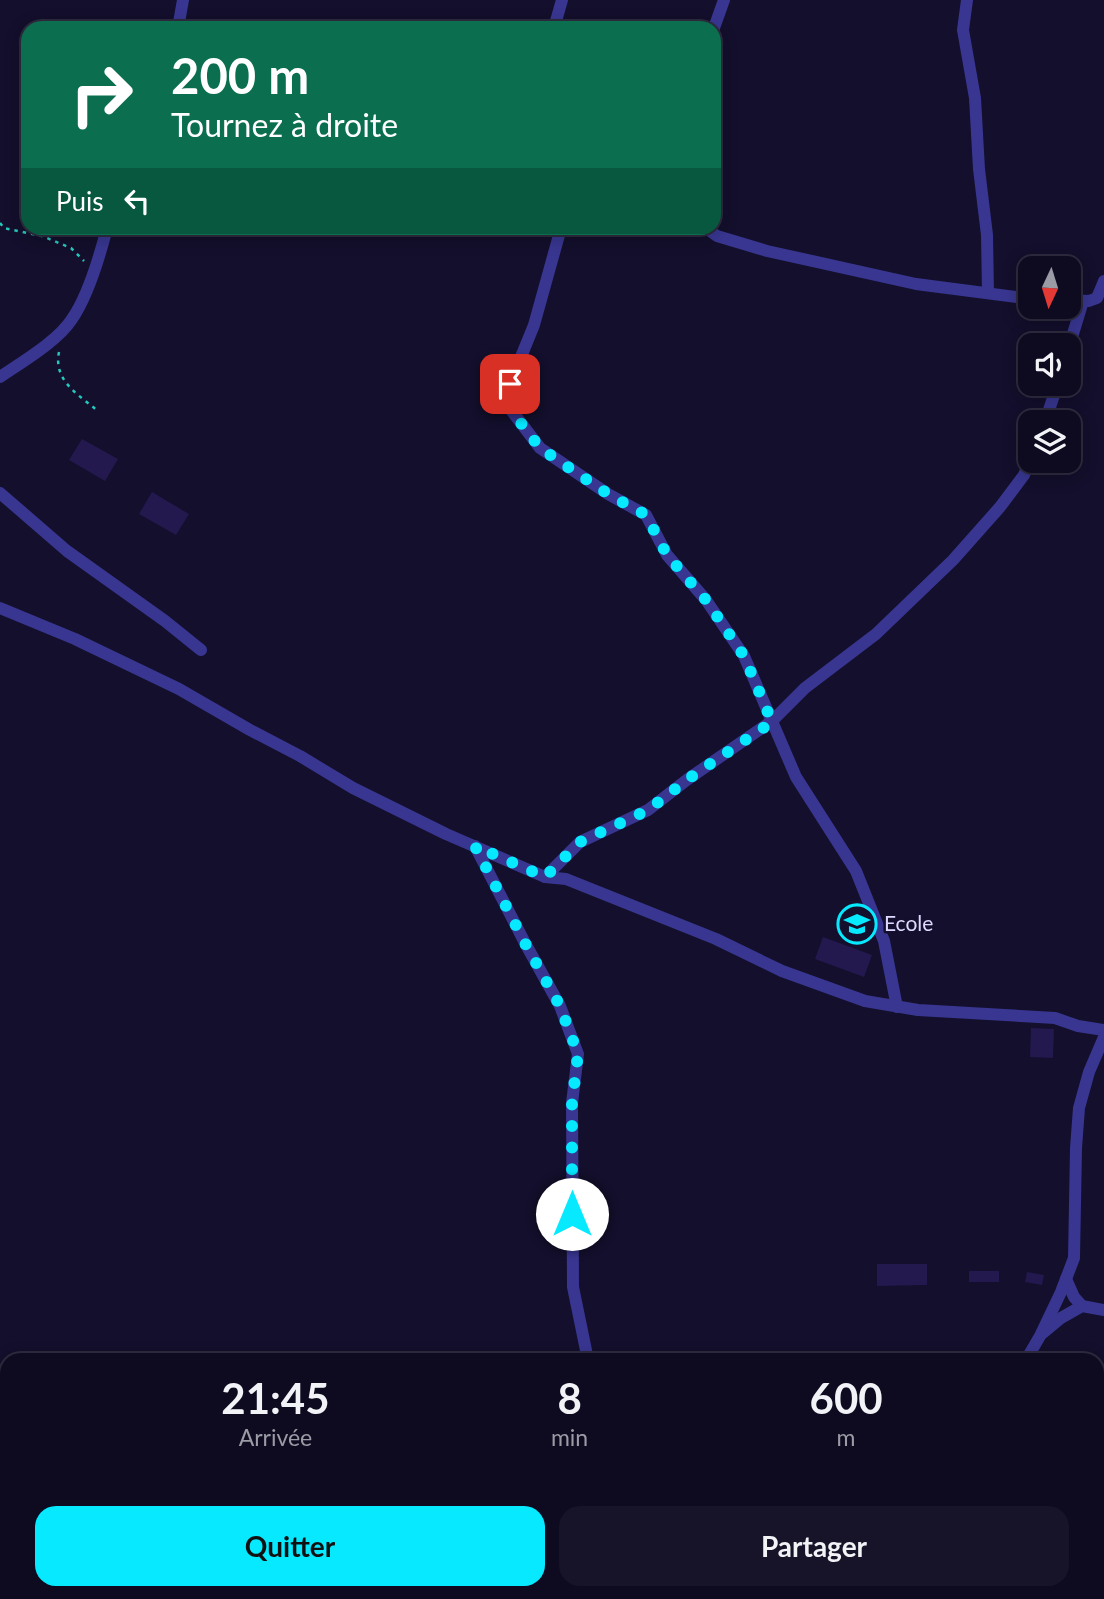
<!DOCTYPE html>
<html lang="fr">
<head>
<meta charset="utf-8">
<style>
	body { margin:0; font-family:Lato,sans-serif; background:#17142a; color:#f1f3f6; height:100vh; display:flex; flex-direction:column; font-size:26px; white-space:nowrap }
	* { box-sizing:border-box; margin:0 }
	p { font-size:23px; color:#9b9ba5 }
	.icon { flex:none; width:38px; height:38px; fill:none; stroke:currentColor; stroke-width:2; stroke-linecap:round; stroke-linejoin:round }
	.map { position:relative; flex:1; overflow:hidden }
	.sheet { position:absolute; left:0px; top:1353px; width:1104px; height:247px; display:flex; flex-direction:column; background:#0e0b21; border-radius:21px 21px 0 0; box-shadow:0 4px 18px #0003,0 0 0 2px #2e2b3f }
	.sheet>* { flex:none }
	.guide { position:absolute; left:21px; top:21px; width:700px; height:214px; border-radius:21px; box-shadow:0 4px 18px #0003,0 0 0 2px #2e2b3f; background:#0b6e4f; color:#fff; overflow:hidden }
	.needle { width:46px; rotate:184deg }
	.controls { position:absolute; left:1018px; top:256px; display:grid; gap:14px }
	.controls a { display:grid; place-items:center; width:63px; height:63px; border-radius:14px; background:#0e0b21; box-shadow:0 4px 18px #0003,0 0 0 2px #2e2b3f; font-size:35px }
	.pin { position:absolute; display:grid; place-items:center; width:60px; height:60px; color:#fff; margin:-30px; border-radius:14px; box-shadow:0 4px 10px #0006 }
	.me { position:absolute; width:77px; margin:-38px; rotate:0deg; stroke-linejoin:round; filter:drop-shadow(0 0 5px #0008) }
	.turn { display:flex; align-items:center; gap:24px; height:147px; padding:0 35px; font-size:32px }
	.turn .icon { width:91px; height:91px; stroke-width:2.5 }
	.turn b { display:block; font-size:49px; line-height:60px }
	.then { display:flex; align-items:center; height:66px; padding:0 35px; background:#0003; gap:14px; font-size:26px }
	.eta { display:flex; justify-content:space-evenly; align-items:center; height:119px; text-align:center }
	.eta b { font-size:42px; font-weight:700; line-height:49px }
	.primary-button { display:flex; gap:14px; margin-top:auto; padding:14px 35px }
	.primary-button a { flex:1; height:80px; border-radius:21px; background:#06e9ff; color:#111; font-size:28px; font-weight:700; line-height:80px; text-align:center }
	.primary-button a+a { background:#17142a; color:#f1f3f6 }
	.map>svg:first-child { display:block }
	.building { fill:#23194f }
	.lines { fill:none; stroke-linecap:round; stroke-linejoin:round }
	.path { stroke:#25c8bd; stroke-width:2.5; stroke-dasharray:3.5 5; stroke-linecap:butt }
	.street { stroke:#383690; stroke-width:12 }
	.route { stroke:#06e9ff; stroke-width:12; stroke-dasharray:0 21.6 }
	.labels { text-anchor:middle; stroke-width:5; stroke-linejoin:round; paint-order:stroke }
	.poi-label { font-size:21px; fill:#dedaff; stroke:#130f2c; text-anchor:start }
</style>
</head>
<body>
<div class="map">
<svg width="1104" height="1599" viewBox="0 0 1104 1599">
	<rect width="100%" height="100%" fill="#130f2c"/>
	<!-- building -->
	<g class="building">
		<path d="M82,439L118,459L105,481L69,460Z"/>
		<path d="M152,492L189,514L176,535L139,514Z"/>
		<path d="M823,937L872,955L864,977L815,959Z"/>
		<path d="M1031,1028L1054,1029L1053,1058L1030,1057Z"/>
		<path d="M877,1264H927V1285L877,1286Z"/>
		<rect x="969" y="1271" width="30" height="11"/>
		<path d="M1027,1272L1044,1275L1042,1285L1025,1282Z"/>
	</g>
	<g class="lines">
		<!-- path -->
		<g class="path">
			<path d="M0,223L4,228L42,236L71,248L84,261"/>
			<path d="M59,352C53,381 79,395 98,411"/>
		</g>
		<!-- street -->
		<g class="street">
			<path d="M967,0L963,30L975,98L979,169L987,235L988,293"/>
			<path d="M178,28L183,0"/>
			<path d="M554,28L562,0"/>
			<path d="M714,28L724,0"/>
			<path d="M561,228L534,325L510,384L511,410L540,448L608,494L646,515L667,555L706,600L744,656L796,777L856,871L884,941L897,1007"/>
			<path d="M706,228L717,236L767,251L916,284L1031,299"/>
			<path d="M1069,300L1089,301L1097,298L1104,281"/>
			<path d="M1069,347L1083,301"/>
			<path d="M0,377C22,362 58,341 72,319C88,296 100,255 107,228"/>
			<path d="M1045,422L1058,383"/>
			<path d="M0,493L67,551L165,621L201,650"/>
			<path d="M0,608L75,639L179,689L250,730L300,756L353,788L446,834L545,877L566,879L716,939L782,971L865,1001L918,1010L1055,1018L1078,1026L1104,1030"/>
			<path d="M475,846L525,943L560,1006L578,1054L572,1103L573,1287L588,1360"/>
			<path d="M545,877L580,842L648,810L688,779L772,721L805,688L876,634L953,560L1000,507L1024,475L1031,458"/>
			<path d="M1066,1279L1074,1297L1082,1306"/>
			<path d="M1043,1333L1061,1318L1082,1306L1104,1310"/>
			<path d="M1026,1360L1040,1336L1061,1292L1074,1258L1076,1148L1079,1108L1089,1072L1104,1037"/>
			<path d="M0,1512H7"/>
			<path d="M607,1592V1599"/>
			<path d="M902,1599L904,1592"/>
		</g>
	</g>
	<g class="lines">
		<!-- route -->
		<path class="route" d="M510,384L511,410L540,448L608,494L646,515L667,555L706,600L744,656L772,722L688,779L648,810L580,842L545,877L475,846L525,943L560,1006L578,1054L572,1103V1214"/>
	</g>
	<!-- icons -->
	<defs>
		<g id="school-ring" transform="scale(2.0125)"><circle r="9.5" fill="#130f2c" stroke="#06e9ff" stroke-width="1.5"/><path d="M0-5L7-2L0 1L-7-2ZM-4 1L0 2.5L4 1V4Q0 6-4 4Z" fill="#06e9ff"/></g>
	</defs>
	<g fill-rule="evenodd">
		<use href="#school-ring" x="857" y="924"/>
	</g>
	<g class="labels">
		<!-- poi labels -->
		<g class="poi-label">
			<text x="884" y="931">Ecole</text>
		</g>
	</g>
</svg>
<div class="controls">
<a><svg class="needle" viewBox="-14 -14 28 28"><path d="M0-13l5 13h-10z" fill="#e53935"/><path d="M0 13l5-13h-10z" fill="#9b9ba5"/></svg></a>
<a><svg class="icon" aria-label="sound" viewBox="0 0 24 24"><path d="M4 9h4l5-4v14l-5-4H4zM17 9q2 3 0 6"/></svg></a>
<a><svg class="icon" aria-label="layers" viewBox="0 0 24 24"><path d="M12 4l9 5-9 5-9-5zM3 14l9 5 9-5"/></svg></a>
</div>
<div class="pin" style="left:510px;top:384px;background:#d93025"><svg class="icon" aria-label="arrive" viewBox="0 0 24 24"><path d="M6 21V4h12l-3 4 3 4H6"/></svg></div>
<svg class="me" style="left:572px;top:1214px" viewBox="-20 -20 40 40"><circle r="19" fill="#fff"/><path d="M0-13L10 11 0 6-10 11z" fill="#06e9ff"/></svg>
<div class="guide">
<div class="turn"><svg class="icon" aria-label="right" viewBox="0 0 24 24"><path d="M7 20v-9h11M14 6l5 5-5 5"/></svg><div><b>200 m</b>Tournez à droite</div></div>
<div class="then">Puis<svg class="icon" aria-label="left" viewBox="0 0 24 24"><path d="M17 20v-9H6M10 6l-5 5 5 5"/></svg></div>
</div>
<section class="sheet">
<div class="eta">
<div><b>21:45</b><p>Arrivée</p></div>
<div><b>8</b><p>min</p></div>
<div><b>600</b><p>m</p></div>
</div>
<div class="primary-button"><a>Quitter</a><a>Partager</a></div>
</section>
</div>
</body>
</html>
